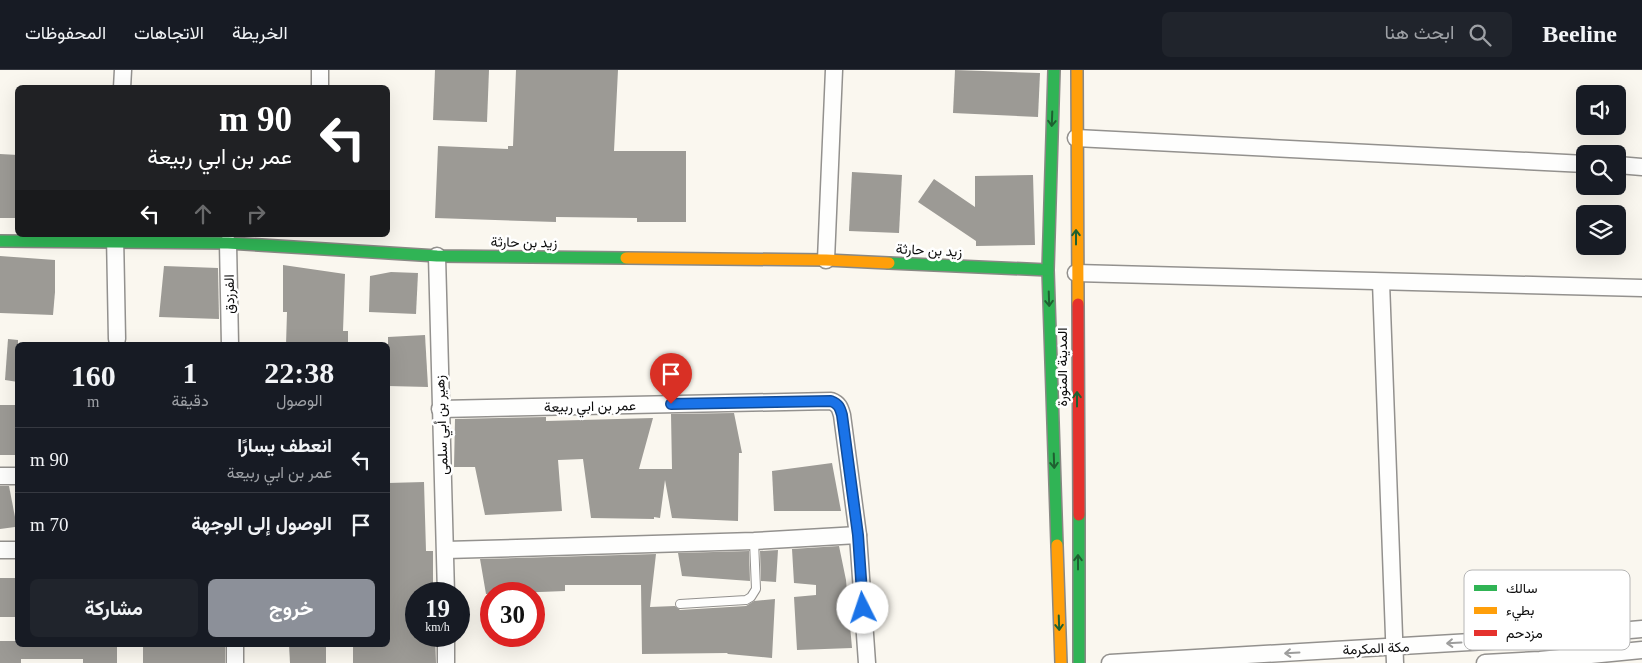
<!DOCTYPE html>
<html lang="ar">
<head>
<meta charset="utf-8">
<style>
	body { margin:0; font-family:"Times New Roman",Vazirmatn,serif; background:#20242c; color:#f1f3f6; direction:rtl; height:100vh; display:flex; flex-direction:column; font-size:19px; white-space:nowrap }
	* { box-sizing:border-box; margin:0 }
	p { font-size:16px; color:#9ea1a6 }
	.icon { flex:none; width:28px; height:28px; fill:none; stroke:currentColor; stroke-width:2; stroke-linecap:round; stroke-linejoin:round }
	.map { position:relative; flex:1; overflow:hidden; direction:ltr }
	.drawer { position:absolute; left:15px; top:272px; width:375px; height:305px; display:flex; flex-direction:column; background:#171b24; border-radius:8px; box-shadow:0 5px 20px #0002; direction:rtl }
	.drawer>* { flex:none }
	.banner { position:absolute; left:15px; top:15px; width:375px; height:152px; border-radius:8px; box-shadow:0 5px 20px #0002; direction:rtl; background:#202124; color:#fff; overflow:hidden }
	.controls { position:absolute; left:1576px; top:15px; display:grid; gap:10px }
	.controls a { display:grid; place-items:center; width:50px; height:50px; border-radius:8px; background:#171b24; box-shadow:0 5px 20px #0002; font-size:25px }
	.speed { position:absolute; left:405px; top:512px; display:flex; gap:10px; font-size:25px; font-weight:700; text-align:center }
	.speed>* { display:grid; place-content:center; width:65px; height:65px; border-radius:50%; background:#171b24; box-shadow:0 5px 20px #0002; line-height:1 }
	.speed small { font-size:12px; font-weight:400 }
	.speed .limit { border:8px solid #d22; background:#fff; color:#111 }
	.pin { position:absolute; display:grid; place-items:center; width:42px; height:42px; color:#fff; margin:-51px -21px; border-radius:50% 50% 50% 0; rotate:-45deg; box-shadow:0 0 5px #0007 }
	.pin .icon { rotate:45deg }
	.me { position:absolute; width:55px; margin:-28px; rotate:356deg; stroke-linejoin:round; filter:drop-shadow(0 0 4px #0008) }
	.turn { display:flex; align-items:center; gap:18px; height:105px; padding:0 15px; font-size:22px }
	.turn .icon { width:65px; height:65px; stroke-width:2.5 }
	.turn b { display:block; font-size:35px; line-height:42px }
	.lanes { display:flex; align-items:center; height:48px; padding:0 15px; background:#0003; justify-content:center; gap:25px; direction:ltr }
	.lanes .off { opacity:.35 }
	.eta { display:flex; justify-content:space-evenly; align-items:center; height:85px; text-align:center }
	.eta b { font-size:30px; font-weight:700; line-height:35px }
	.cta { display:flex; gap:10px; margin-top:auto; padding:10px 15px }
	.cta a { flex:1; height:58px; border-radius:8px; background:#8c9099; color:#fff; font-size:20px; font-weight:700; line-height:58px; text-align:center }
	.cta a+a { background:#20242c; color:#f1f3f6 }
	ul { padding:0; list-style:none }
	li { display:flex; align-items:center; gap:15px; height:65px; padding:0 15px; border-top:1px solid #363941 }
	li div { flex:1 }
	li b { display:block; font-size:19px }
	li em { font-style:normal }
	header { display:flex; align-items:center; gap:30px; box-sizing:border-box; height:70px; padding:0 25px; background:#171b24; border-bottom:1px solid #363941 }
	header strong { font-size:24px }
	nav { display:flex; gap:28px; margin-inline-start:auto; font-size:18px }
	.search { width:350px; height:45px; background:#20242c; display:flex; align-items:center; gap:12px; box-sizing:border-box; padding:0 18px; border-radius:8px; color:#9ea1a6; font-size:19px }
	.map>svg:first-child { display:block }
	.building { fill:#9c9a95 }
	.lines { fill:none; stroke-linecap:round; stroke-linejoin:round }
	.lane-casing { stroke:#93918e; stroke-width:10 }
	.street-casing { stroke:#93918e; stroke-width:19 }
	.fast-casing { stroke:#898884; stroke-width:14 }
	.slow-casing { stroke:#898884; stroke-width:14 }
	.jam-casing { stroke:#898884; stroke-width:14 }
	.lane { stroke:#fefefd; stroke-width:8 }
	.street { stroke:#fefefd; stroke-width:16 }
	.fast { stroke:#30b455; stroke-width:11 }
	.slow { stroke:#ff9f0a; stroke-width:11 }
	.jam { stroke:#e5322d; stroke-width:11 }
	.oneway { stroke:#1e6030 }
	.oneway2 { stroke:#9d9d9c }
	.route-casing { stroke:#114b97; stroke-width:12 }
	.route { stroke:#1a73e8; stroke-width:9 }
	.labels { text-anchor:middle; stroke-width:5; stroke-linejoin:round; paint-order:stroke }
	.street-label { font-size:14px; fill:#0b0b0b; stroke:#fff }
	.key { fill:#fff; stroke:#b6b6b6; stroke-width:1 }
	.key-label { font-size:14px; fill:#0b0b0b }
</style>
</head>
<body>
<header>
<strong>Beeline</strong>
<div class="search"><svg class="icon" aria-label="search" viewBox="0 0 24 24"><circle cx="10" cy="10" r="6"/><path d="M15 15l6 6"/></svg>ابحث هنا</div>
<nav><a>الخريطة</a><a>الاتجاهات</a><a>المحفوظات</a></nav>
</header>
<div class="map">
<svg width="1642" height="593" viewBox="0 0 1642 593">
	<rect width="100%" height="100%" fill="#faf7ef"/>
	<!-- building -->
	<g class="building">
		<path d="M435,0H489L487,52L433,50Z"/>
		<path d="M516,0H618L614,81H686V152H637V148L556,147V152L435,148L438,76L508,79V76H513Z"/>
		<path d="M955,0L1040,3L1038,47L953,43Z"/>
		<path d="M0,84L18,85V148H0Z"/>
		<path d="M852,102L902,105L899,163L849,161Z"/>
		<path d="M1033,105L1035,175L976,176V171L918,132L934,109L975,137V106Z"/>
		<path d="M0,186L55,190V222L53,245L0,243Z"/>
		<path d="M283,195L345,204L343,261H348V275H286L287,242H283Z"/>
		<path d="M164,196L218,198L219,249L159,247Z"/>
		<path d="M391,202L418,203L416,244L369,242L370,206Z"/>
		<path d="M425,265L428,317L388,316V267Z"/>
		<path d="M8,269L18,270V312L5,310Z"/>
		<rect x="0" y="335" width="18" height="50"/>
		<path d="M734,343L742,383H739L738,451L672,448L665,410L660,448L654,447V449L591,448L583,389L558,390L562,441L485,445L475,397H454L455,349L546,347V351L653,348L639,399H672L671,344Z"/>
		<path d="M832,393L841,441H774L772,401Z"/>
		<path d="M424,412L426,481H433V524H416V566H435L436,593H353V575H388V413Z"/>
		<path d="M0,416H9L15,447V457L0,459Z"/>
		<path d="M839,476L846,510L852,578L797,580L794,527L816,525V515L794,513L792,479Z"/>
		<path d="M778,480L776,512L761,511L760,481Z"/>
		<path d="M749,481L750,511L682,506L678,483Z"/>
		<path d="M656,484L650,537L675,536L680,540L746,536L754,531L775,529L772,588L728,584L727,583L642,584L641,515H565V521L486,524L480,489Z"/>
		<rect x="0" y="508" width="18" height="39"/>
		<path d="M0,571H18V575H117V593H83V589H21V593H0Z"/>
		<rect x="143" y="575" width="82" height="18"/>
		<path d="M289,575H326V593H290Z"/>
	</g>
	<g class="lines">
		<!-- lane casing -->
		<g class="lane-casing">
			<path id="lane" d="M680,534L746,530L751,527L756,519L754,471"/>
		</g>
		<!-- street casing -->
		<g class="street-casing">
			<g id="street">
				<path d="M320,0V18"/>
				<path d="M122,18L123,0"/>
				<path d="M1076,68L1585,94"/>
				<path d="M1618,95L1642,97"/>
				<path d="M115,165L117,269"/>
				<path d="M228,173L230,275"/>
				<path d="M437,186L446,524"/>
				<path d="M826,190L834,0"/>
				<path d="M1076,203L1642,218"/>
				<path d="M1381,212L1395,593"/>
				<path d="M440,339L831,331C839,334 840,338 842,345L858,465L867,593"/>
				<path d="M0,406H18"/>
				<path d="M0,480H18"/>
				<path d="M446,480L754,471L858,465"/>
				<path d="M446,566V593"/>
				<path d="M235,575V593"/>
				<path d="M1110,593L1538,568L1642,559"/>
				<path d="M1485,593L1540,590L1642,580"/>
			</g>
		</g>
		<!-- fast casing -->
		<g class="fast-casing">
			<g id="fast">
				<path d="M1054,0L1048,200L1057,475"/>
				<path d="M0,171L228,173L437,186L626,188"/>
				<path d="M889,193L1048,200"/>
				<path d="M1079,445V593"/>
			</g>
		</g>
		<!-- slow casing -->
		<g class="slow-casing">
			<g id="slow">
				<path d="M1077,0L1078,234"/>
				<path d="M626,188L826,190L889,193"/>
				<path d="M1057,475L1061,593"/>
			</g>
		</g>
		<!-- jam casing -->
		<g class="jam-casing">
			<path id="jam" d="M1078,234L1079,445"/>
		</g>
		<!-- lane -->
		<use href="#lane" class="lane"/>
		<!-- street -->
		<use href="#street" class="street"/>
		<!-- fast -->
		<use href="#fast" class="fast"/>
		<!-- slow -->
		<use href="#slow" class="slow"/>
		<!-- jam -->
		<use href="#jam" class="jam"/>
	</g>
	<!-- one-way arrows -->
	<defs><path id="oneway-shaft" d="M-6 0H5M1.5-3L5.5 0L1.5 3" fill="none" stroke-width="1.6" stroke-linecap="round" stroke-linejoin="round" transform="scale(1.25)"/></defs>
	<g class="oneway">
		<use href="#oneway-shaft" transform="translate(1052 49) rotate(92)"/>
		<use href="#oneway-shaft" transform="translate(1076 167) rotate(-90)"/>
		<use href="#oneway-shaft" transform="translate(1049 229) rotate(88)"/>
		<use href="#oneway-shaft" transform="translate(1077 329) rotate(-90)"/>
		<use href="#oneway-shaft" transform="translate(1054 391) rotate(88)"/>
		<use href="#oneway-shaft" transform="translate(1078 492) rotate(-90)"/>
		<use href="#oneway-shaft" transform="translate(1059 553) rotate(88)"/>
	</g>
	<g class="oneway2">
		<use href="#oneway-shaft" transform="translate(1454 573) rotate(177)"/>
		<use href="#oneway-shaft" transform="translate(1292 583) rotate(177)"/>
	</g>
	<g class="lines">
		<!-- route casing -->
		<g class="route-casing">
			<path id="route" d="M671,334L831,331C839,334 840,338 842,345L858,465L863,538"/>
		</g>
		<!-- route -->
		<use href="#route" class="route"/>
	</g>
	<g class="labels">
		<!-- street labels -->
		<g class="street-label">
			<text transform="translate(524 172) rotate(1)" y="5">زيد بن حارثة</text>
			<text transform="translate(929 180) rotate(3)" y="5">زيد بن حارثة</text>
			<text transform="translate(229 224) rotate(-91)" y="5">الفرزدق</text>
			<text transform="translate(1062 297) rotate(-90)" y="5">المدينة المنورة</text>
			<text transform="translate(590 336) rotate(-1)" y="5">عمر بن ابي ربيعة</text>
			<text transform="translate(441 355) rotate(-92)" y="5">زهير بن أبي سلمى</text>
			<text transform="translate(1376 578) rotate(-3)" y="5">مكة المكرمة</text>
		</g>
	</g>
	<!-- legend -->
	<rect x="1464" y="500" width="166" height="80" rx="8" class="key"/>
	<rect x="1474" y="515" width="23" height="6" fill="#30b455"/>
	<rect x="1474" y="537" width="23" height="7" fill="#ff9f0a"/>
	<rect x="1474" y="560" width="23" height="6" fill="#e5322d"/>
	<g class="key-label">
		<text x="1506" y="523">سالك</text>
		<text x="1506" y="545">بطيء</text>
		<text x="1506" y="568">مزدحم</text>
	</g>
</svg>
<div class="controls">
<a><svg class="icon" aria-label="sound" viewBox="0 0 24 24"><path d="M4 9h4l5-4v14l-5-4H4zM17 9q2 3 0 6"/></svg></a>
<a><svg class="icon" aria-label="search" viewBox="0 0 24 24"><circle cx="10" cy="10" r="6"/><path d="M15 15l6 6"/></svg></a>
<a><svg class="icon" aria-label="layers" viewBox="0 0 24 24"><path d="M12 4l9 5-9 5-9-5zM3 14l9 5 9-5"/></svg></a>
</div>
<div class="speed"><div>19<small>km/h</small></div><div class="limit">30</div></div>
<div class="pin" style="left:671px;top:334px;background:#d93025"><svg class="icon" aria-label="arrive" viewBox="0 0 24 24"><path d="M6 21V4h12l-3 4 3 4H6"/></svg></div>
<svg class="me" style="left:863px;top:538px" viewBox="-20 -20 40 40"><circle r="19" fill="#fff"/><path d="M0-13L10 11 0 6-10 11z" fill="#1a73e8"/></svg>
<div class="banner">
<div class="turn"><svg class="icon" aria-label="left" viewBox="0 0 24 24"><path d="M17 20v-9H6M10 6l-5 5 5 5"/></svg><div><b>90 m</b>عمر بن ابي ربيعة</div></div>
<div class="lanes"><svg class="icon" aria-label="left" viewBox="0 0 24 24"><path d="M17 20v-9H6M10 6l-5 5 5 5"/></svg><svg class="icon off" aria-label="ahead" viewBox="0 0 24 24"><path d="M12 20V5M6 11l6-6 6 6"/></svg><svg class="icon off" aria-label="right" viewBox="0 0 24 24"><path d="M7 20v-9h11M14 6l5 5-5 5"/></svg></div>
</div>
<section class="drawer">
<div class="eta">
<div><b>22:38</b><p>الوصول</p></div>
<div><b>1</b><p>دقيقة</p></div>
<div><b>160</b><p>m</p></div>
</div>
<ul>
<li><svg class="icon" aria-label="left" viewBox="0 0 24 24"><path d="M17 20v-9H6M10 6l-5 5 5 5"/></svg><div><b>انعطف يسارًا</b><p>عمر بن ابي ربيعة</p></div><em>90 m</em></li>
<li><svg class="icon" aria-label="arrive" viewBox="0 0 24 24"><path d="M6 21V4h12l-3 4 3 4H6"/></svg><div><b>الوصول إلى الوجهة</b></div><em>70 m</em></li>
</ul>
<div class="cta"><a>خروج</a><a>مشاركة</a></div>
</section>
</div>
</body>
</html>
